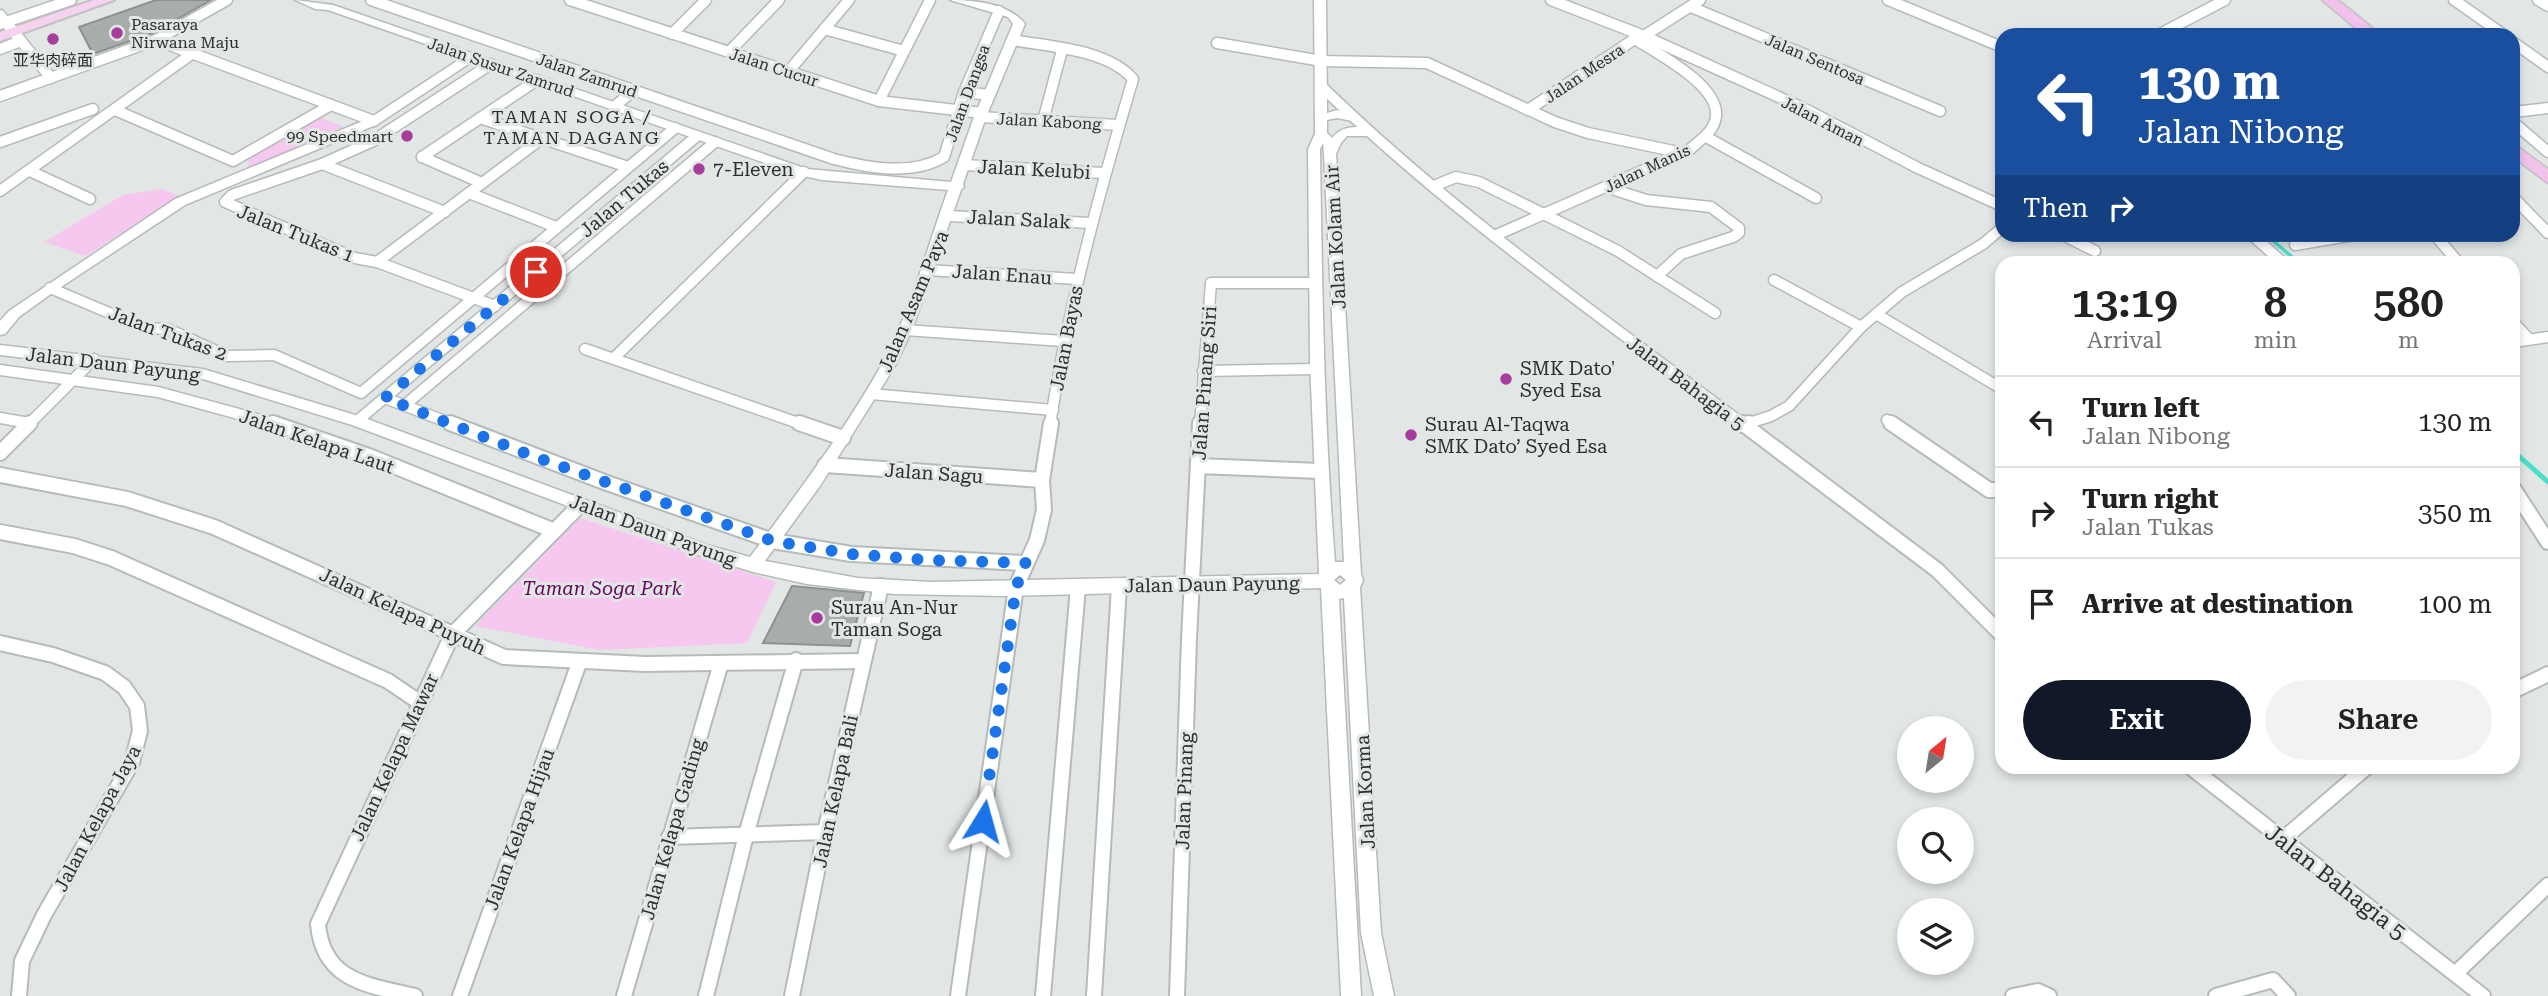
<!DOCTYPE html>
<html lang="en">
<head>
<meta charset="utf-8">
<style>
	body { margin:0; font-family:"Roboto Serif","Noto Sans SC",serif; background:#f2f2f2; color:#222; height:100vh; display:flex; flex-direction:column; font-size:26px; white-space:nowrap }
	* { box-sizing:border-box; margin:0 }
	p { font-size:23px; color:#767676 }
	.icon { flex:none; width:38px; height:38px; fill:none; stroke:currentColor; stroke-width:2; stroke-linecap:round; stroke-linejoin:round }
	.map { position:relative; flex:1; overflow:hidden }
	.drawer { position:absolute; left:1995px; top:256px; width:525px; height:518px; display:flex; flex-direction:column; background:#fff; border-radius:21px; box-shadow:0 4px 10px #0003 }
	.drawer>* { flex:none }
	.top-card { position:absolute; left:1995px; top:28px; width:525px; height:214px; border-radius:21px; box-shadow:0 4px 10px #0003; background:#1a4fa0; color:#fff; overflow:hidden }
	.needle { width:46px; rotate:30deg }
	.controls { position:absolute; left:1897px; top:716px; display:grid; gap:14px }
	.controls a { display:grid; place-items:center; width:77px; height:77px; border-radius:50%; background:#fff; box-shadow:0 4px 10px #0003; font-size:35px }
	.pin { position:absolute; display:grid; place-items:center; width:60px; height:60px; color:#fff; margin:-30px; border:4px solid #fff; border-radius:50%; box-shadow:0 2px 7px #0007 }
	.me { position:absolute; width:77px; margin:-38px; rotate:8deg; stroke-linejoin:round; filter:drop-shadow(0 0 5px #0008) }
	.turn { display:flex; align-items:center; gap:24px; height:147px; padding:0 28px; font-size:32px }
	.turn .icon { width:91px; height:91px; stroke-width:2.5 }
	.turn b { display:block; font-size:49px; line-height:60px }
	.then { display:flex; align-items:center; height:66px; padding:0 28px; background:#0003; gap:14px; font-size:26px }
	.eta { display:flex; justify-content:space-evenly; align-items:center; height:119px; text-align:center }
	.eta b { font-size:42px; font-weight:600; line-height:49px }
	.action { display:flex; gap:14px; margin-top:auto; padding:14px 28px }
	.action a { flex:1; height:80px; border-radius:42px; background:#111827; color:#fff; font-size:28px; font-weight:600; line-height:80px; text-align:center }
	.action a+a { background:#f2f2f2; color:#222 }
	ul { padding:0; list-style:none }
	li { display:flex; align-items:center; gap:21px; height:91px; padding:0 28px; border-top:2px solid #e0e0e0 }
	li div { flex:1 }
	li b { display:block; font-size:26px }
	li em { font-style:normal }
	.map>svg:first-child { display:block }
	.green { fill:#f6c7ef }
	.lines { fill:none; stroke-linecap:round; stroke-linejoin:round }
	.stream-far1 { stroke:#49dfca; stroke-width:3.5 }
	.stream { stroke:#49dfca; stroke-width:5 }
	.building { fill:#a7adab; stroke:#8c9291; stroke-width:2 }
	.minor-far1-casing { stroke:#b5bbba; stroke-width:13 }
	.minor-casing { stroke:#b5bbba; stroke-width:18 }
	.tertiary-casing { stroke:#b5bbba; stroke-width:3 }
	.primary-casing { stroke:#c0c1c1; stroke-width:4 }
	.trunk-casing { stroke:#c0c1c1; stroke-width:3 }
	.minor-far1 { stroke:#fff; stroke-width:10 }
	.minor { stroke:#fff; stroke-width:14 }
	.tertiary { fill:#fff; fill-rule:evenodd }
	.primary { fill:#f5d2ef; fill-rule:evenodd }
	.trunk { fill:#f2c3ea; fill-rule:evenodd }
	.route { stroke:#1a73e8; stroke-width:12; stroke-dasharray:0 21.6 }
	.poi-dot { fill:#a73c9d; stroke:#e2e7e6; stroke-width:2.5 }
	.labels { text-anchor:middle; stroke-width:6; stroke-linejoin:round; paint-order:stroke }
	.far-poi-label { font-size:16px; fill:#2d2f2f; stroke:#e2e7e6; text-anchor:start }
	.far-street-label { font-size:16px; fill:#2d2f2f; stroke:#e2e7e6 }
	.far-neighbourhood-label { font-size:18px; letter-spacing:2px; fill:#2d2f2f; stroke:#e2e7e6 }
	.poi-label { font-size:19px; fill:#2d2f2f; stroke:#e2e7e6; text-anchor:start }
	.street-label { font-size:19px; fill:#2d2f2f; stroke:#e2e7e6 }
	.park-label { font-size:19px; font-style:italic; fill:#660260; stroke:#e2e7e6 }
	.near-street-label { font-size:23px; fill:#2d2f2f; stroke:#e2e7e6 }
</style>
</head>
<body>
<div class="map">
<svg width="2548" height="996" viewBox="0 0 2548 996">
	<rect width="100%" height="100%" fill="#e2e7e6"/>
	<!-- green -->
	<g class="green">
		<path d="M317,116L343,127L248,169L249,158Z"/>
		<path d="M160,189L180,196L85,256L44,242L123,195Z"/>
		<path d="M580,518L776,582L747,643L600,650L475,626Z"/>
	</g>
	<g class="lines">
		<!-- stream-far1 -->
		<path class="stream-far1" d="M2265,234L2298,262"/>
		<!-- stream -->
		<path class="stream" d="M2513,451L2548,482"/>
	</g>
	<!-- building -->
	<g class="building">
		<path d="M156,0H211L153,33L93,54L79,27Z"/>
		<path d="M792,586L864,593L850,646L763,643Z"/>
	</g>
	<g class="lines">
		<!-- minor-far1 casing -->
		<g class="minor-far1-casing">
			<g id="minor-far1">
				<path d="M371,0L834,159C868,168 912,176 944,157L964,92L999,11"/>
				<path d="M570,0L879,101L982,113"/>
				<path d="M1551,0L1644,36L1700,0"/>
				<path d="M1888,0L2002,47"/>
				<path d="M2454,0L2504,35"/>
				<path d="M2538,0L2548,6"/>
				<path d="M1691,7L1940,111"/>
				<path d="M0,15L51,78"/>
				<path d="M0,24L71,0"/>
				<path d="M824,29L904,51"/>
				<path d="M672,34L706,0"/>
				<path d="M2158,35L2225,0"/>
				<path d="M1644,36L1803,108L1918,168L2002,206"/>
				<path d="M156,40L374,121"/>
				<path d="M1013,40C1050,47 1107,49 1133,79C1099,194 1068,306 1050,425"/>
				<path d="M2513,42L2548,67"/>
				<path d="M1217,43L1322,61L1427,63L1555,122L1588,133L1683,153"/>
				<path d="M0,49L21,41"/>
				<path d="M729,52L779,0"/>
				<path d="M491,64L373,141L322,164L232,195L225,202L355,258L377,262L495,306"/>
				<path d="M788,72L849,0"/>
				<path d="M1321,86C1450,212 1600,316 1744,425"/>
				<path d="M964,92L990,95"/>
				<path d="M0,96L156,40L227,0"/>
				<path d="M879,101L930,0"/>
				<path d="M615,106L633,91"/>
				<path d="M115,110L233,161L331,105"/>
				<path d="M1528,110L1639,36"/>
				<path d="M2513,112L2548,108"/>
				<path d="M980,117L1118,125"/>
				<path d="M480,118L628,167"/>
				<path d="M1043,121L1062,50"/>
				<path d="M2513,122L2548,152"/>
				<path d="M1708,138L1816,198"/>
				<path d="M0,142L93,109"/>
				<path d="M422,157L537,80"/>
				<path d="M422,157L482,183"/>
				<path d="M322,164L445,212"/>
				<path d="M965,165L1103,173"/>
				<path d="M30,171L90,199"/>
				<path d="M1434,186L1456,177L1479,182L1618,251L1715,313"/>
				<path d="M1606,187L1646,200L1711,207L1739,228V233L1733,237L1681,254L1657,276"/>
				<path d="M0,191L193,53"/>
				<path d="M469,193L556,227"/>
				<path d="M2513,197L2548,233"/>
				<path d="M948,216L1090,223"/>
				<path d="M2061,234L2095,251"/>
				<path d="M2251,234L2282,262"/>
				<path d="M2434,234L2458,262"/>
				<path d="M1494,236L1689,150C1699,141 1715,131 1716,116C1719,85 1658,54 1635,39"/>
				<path d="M2295,245L2360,234"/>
				<path d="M377,262L541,139"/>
				<path d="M927,270L1077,279"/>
				<path d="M1774,280L1861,327"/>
				<path d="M50,288L145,328L168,329L227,356L274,355L361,393L675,128"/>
				<path d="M1876,314L2002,389"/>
				<path d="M2513,322L2528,338"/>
				<path d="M905,330L1063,341"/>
				<path d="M2513,342L2548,337"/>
				<path d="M585,349L804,425"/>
				<path d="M614,358L804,172"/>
				<path d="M0,370L158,392L279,425"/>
				<path d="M1203,371L1316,369"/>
				<path d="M871,394L1053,410"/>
				<path d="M385,398L455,425"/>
				<path d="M405,405L715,142"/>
				<path d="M0,418L29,423"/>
				<path d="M1887,420L1894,425"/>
				<path d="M357,421L697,136"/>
				<path d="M28,425L94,359"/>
				<path d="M1200,425L1211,283H1315"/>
				<path d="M1743,425L1771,416L1789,406L1861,327L1902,292L1983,244L2002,228"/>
			</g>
		</g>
		<!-- minor casing -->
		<g class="minor-casing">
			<g id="minor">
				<path d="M273,423L369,456L552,530"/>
				<path d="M450,423L607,483L773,541L851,554L1025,563"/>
				<path d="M799,423L843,438"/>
				<path d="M1742,423L1937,570L2002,635"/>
				<path d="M1891,423L1989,490H2002"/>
				<path d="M1742,425L1749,423"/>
				<path d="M0,453L30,423"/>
				<path d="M825,465L1042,480"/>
				<path d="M1198,466L1320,471"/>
				<path d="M0,475L127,499L214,527L504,657L645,664L863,661"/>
				<path d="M2513,488L2548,542"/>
				<path d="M0,532L74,546L111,558L388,681L419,702"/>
				<path d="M0,643L53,655L105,673L124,687L137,706L140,731L132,762L44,915L22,961L19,996"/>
				<path d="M2513,691L2548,674"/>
				<path d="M2189,766L2483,996"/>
				<path d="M669,837L825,832"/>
				<path d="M2282,840L2368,766"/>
				<path d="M2455,974L2548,885"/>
				<path d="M415,996C367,985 323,981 318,924L452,635L580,505"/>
				<path d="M460,996L579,663"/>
				<path d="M624,996L721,663"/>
				<path d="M706,996L746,835L796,660"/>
				<path d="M792,996L825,832L881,586"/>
				<path d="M958,996L1016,587L1037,540L1044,510L1042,480L1051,423"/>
				<path d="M1043,996L1078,587"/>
				<path d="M1094,996L1119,586"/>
				<path d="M1177,996L1189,639L1200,423"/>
				<path d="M2013,996L2038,991L2049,996"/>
				<path d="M2216,996L2273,980L2288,996"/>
			</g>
		</g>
		<!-- tertiary casing -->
		<g class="tertiary-casing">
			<path id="tertiary" d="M295,0L333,5L807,169L951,182L974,117L1013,24L1008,17L950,0C975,0 1010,4 1025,24L986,117L963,184L964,187L961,190L912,330L895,366L820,486L765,561L858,578L931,582L1319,574L1310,361L1308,149L1315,134L1314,0H1326L1327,113L1337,110L1358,117L1352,121L1337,118L1327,120V133L1332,138C1343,125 1357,126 1372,129L1374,132L1368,136H1347L1341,143L1336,154L1361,574L1363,581L1360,587L1381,933L1394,996H1374L1361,933L1344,598L1339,599L1361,996H1341L1321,588L1004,596L894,594L807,584L753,572L698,555L352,425L203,379L0,355V345L203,369L362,417L707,545L750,557C796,495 844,432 882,364C911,310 927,248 948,190L822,180L799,175L473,61L378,124L185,205L55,291L19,317L5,334L0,335V321L9,311L175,199L370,118L463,57L328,10L315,9ZM1323,143L1324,154L1344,562H1335C1324,425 1322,287 1320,149ZM1340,575L1346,580L1340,585L1334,580Z"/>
		</g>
		<!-- primary casing -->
		<g class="primary-casing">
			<path id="primary" d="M94,0H114L0,41V32Z"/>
		</g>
		<!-- trunk casing -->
		<g class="trunk-casing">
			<g id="trunk">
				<path d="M2322,0H2338L2381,35H2364Z"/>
				<path d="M2513,143L2548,169V183L2513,157Z"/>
			</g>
		</g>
		<!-- minor-far1 -->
		<use href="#minor-far1" class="minor-far1"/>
		<!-- minor -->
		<use href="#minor" class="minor"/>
		<!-- tertiary -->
		<use href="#tertiary" class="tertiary"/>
		<!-- primary -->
		<use href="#primary" class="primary"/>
		<!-- trunk -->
		<use href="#trunk" class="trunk"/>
	</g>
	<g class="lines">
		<!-- route -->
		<path class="route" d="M536,272L385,398L535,457L773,541L851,554L926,560L1026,563L1016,587L983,821"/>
	</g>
	<!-- markers -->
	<g class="poi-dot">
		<circle cx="117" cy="33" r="7"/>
		<circle cx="53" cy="39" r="7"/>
		<circle cx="407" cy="136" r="7"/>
		<circle cx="699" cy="169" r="7"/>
		<circle cx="1506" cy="379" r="7"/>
		<circle cx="1411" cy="435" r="7"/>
		<circle cx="817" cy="618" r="7"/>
	</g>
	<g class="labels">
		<!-- far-poi labels -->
		<g class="far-poi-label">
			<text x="131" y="30">Pasaraya<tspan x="131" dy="18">Nirwana Maju</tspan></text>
			<text x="53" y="66" text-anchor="middle">亚华肉碎面</text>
			<text x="393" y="142" text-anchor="end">99 Speedmart</text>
		</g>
		<!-- far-street labels -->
		<g class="far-street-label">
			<text transform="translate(1815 59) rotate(23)" y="6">Jalan Sentosa</text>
			<text transform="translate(501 67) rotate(19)" y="6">Jalan Susur Zamrud</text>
			<text transform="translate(774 67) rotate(18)" y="6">Jalan Cucur</text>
			<text transform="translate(1584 73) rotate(-34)" y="6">Jalan Mesra</text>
			<text transform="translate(587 75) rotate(19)" y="6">Jalan Zamrud</text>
			<text transform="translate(967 93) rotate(-70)" y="6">Jalan Dangsa</text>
			<text transform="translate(1049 121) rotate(3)" y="6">Jalan Kabong</text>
			<text transform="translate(1823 121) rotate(27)" y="6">Jalan Aman</text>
			<text transform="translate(1647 168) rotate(-25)" y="6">Jalan Manis</text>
		</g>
		<!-- far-neighbourhood labels -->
		<g class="far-neighbourhood-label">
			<text x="572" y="123">TAMAN SOGA /<tspan x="572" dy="21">TAMAN DAGANG</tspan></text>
		</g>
		<!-- poi labels -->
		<g class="poi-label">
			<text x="713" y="176">7-Eleven</text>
			<text x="1520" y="375">SMK Dato'<tspan x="1520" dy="22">Syed Esa</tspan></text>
			<text x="1425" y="431">Surau Al-Taqwa<tspan x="1425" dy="22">SMK Dato’ Syed Esa</tspan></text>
			<text x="831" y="614">Surau An-Nur<tspan x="831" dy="22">Taman Soga</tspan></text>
		</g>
		<!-- street labels -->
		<g class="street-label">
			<text transform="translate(1034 169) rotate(3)" y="7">Jalan Kelubi</text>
			<text transform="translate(624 198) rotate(-40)" y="7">Jalan Tukas</text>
			<text transform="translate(1019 219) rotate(3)" y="7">Jalan Salak</text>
			<text transform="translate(296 233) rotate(22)" y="7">Jalan Tukas 1</text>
			<text transform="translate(1335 237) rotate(-93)" y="7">Jalan Kolam Air</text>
			<text transform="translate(1002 274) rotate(4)" y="7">Jalan Enau</text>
			<text transform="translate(913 301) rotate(-67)" y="7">Jalan Asam Paya</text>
			<text transform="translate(168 333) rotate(20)" y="7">Jalan Tukas 2</text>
			<text transform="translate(1066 338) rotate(-79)" y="7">Jalan Bayas</text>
			<text transform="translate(113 364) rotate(7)" y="7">Jalan Daun Payung</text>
			<text transform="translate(1204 383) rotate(-86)" y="7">Jalan Pinang Siri</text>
			<text transform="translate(1686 383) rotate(37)" y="7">Jalan Bahagia 5</text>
			<text transform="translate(317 441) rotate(19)" y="7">Jalan Kelapa Laut</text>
			<text transform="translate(934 473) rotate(4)" y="7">Jalan Sagu</text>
			<text transform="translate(653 530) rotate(20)" y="7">Jalan Daun Payung</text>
			<text transform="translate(1212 584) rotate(-1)" y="7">Jalan Daun Payung</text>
			<text transform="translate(403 611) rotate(25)" y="7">Jalan Kelapa Puyuh</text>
			<text transform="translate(394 757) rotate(-65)" y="7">Jalan Kelapa Mawar</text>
			<text transform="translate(835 791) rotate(-78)" y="7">Jalan Kelapa Bali</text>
			<text transform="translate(1184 791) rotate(-88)" y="7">Jalan Pinang</text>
			<text transform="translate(1365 792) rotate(-93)" y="7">Jalan Korma</text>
			<text transform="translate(97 818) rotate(-62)" y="7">Jalan Kelapa Jaya</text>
			<text transform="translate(519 829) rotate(-70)" y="7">Jalan Kelapa Hijau</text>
			<text transform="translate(672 829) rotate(-74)" y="7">Jalan Kelapa Gading</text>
		</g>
		<!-- park labels -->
		<g class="park-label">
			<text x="602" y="595">Taman Soga Park</text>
		</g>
		<!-- near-street labels -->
		<g class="near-street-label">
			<text transform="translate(2336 882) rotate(38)" y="8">Jalan Bahagia 5</text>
		</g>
	</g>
</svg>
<div class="controls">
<a><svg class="needle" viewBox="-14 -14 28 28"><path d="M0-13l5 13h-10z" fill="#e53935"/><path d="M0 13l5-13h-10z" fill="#767676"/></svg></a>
<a><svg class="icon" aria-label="search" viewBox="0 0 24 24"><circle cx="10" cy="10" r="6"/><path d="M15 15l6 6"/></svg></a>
<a><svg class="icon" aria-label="layers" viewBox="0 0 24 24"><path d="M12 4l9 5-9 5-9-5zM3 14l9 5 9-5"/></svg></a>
</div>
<div class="pin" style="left:536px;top:272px;background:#d93025"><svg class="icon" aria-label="arrive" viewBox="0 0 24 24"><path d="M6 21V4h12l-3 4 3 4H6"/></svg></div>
<svg class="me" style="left:983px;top:821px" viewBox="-20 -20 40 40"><path d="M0-17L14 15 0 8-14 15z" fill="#1a73e8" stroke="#fff" stroke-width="4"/></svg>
<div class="top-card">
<div class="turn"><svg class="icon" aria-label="left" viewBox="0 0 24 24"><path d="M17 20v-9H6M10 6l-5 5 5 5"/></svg><div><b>130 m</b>Jalan Nibong</div></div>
<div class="then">Then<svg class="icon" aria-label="right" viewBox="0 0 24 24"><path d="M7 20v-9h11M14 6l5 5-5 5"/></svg></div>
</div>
<section class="drawer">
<div class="eta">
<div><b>13:19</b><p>Arrival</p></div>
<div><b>8</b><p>min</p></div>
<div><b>580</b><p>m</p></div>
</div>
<ul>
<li><svg class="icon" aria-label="left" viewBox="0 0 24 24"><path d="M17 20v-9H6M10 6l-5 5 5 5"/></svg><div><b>Turn left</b><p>Jalan Nibong</p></div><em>130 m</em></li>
<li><svg class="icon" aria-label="right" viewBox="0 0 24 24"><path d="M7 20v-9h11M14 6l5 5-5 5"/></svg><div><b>Turn right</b><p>Jalan Tukas</p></div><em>350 m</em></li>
<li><svg class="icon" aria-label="arrive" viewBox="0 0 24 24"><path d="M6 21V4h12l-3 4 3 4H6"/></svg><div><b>Arrive at destination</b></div><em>100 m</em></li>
</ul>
<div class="action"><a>Exit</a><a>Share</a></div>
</section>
</div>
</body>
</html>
